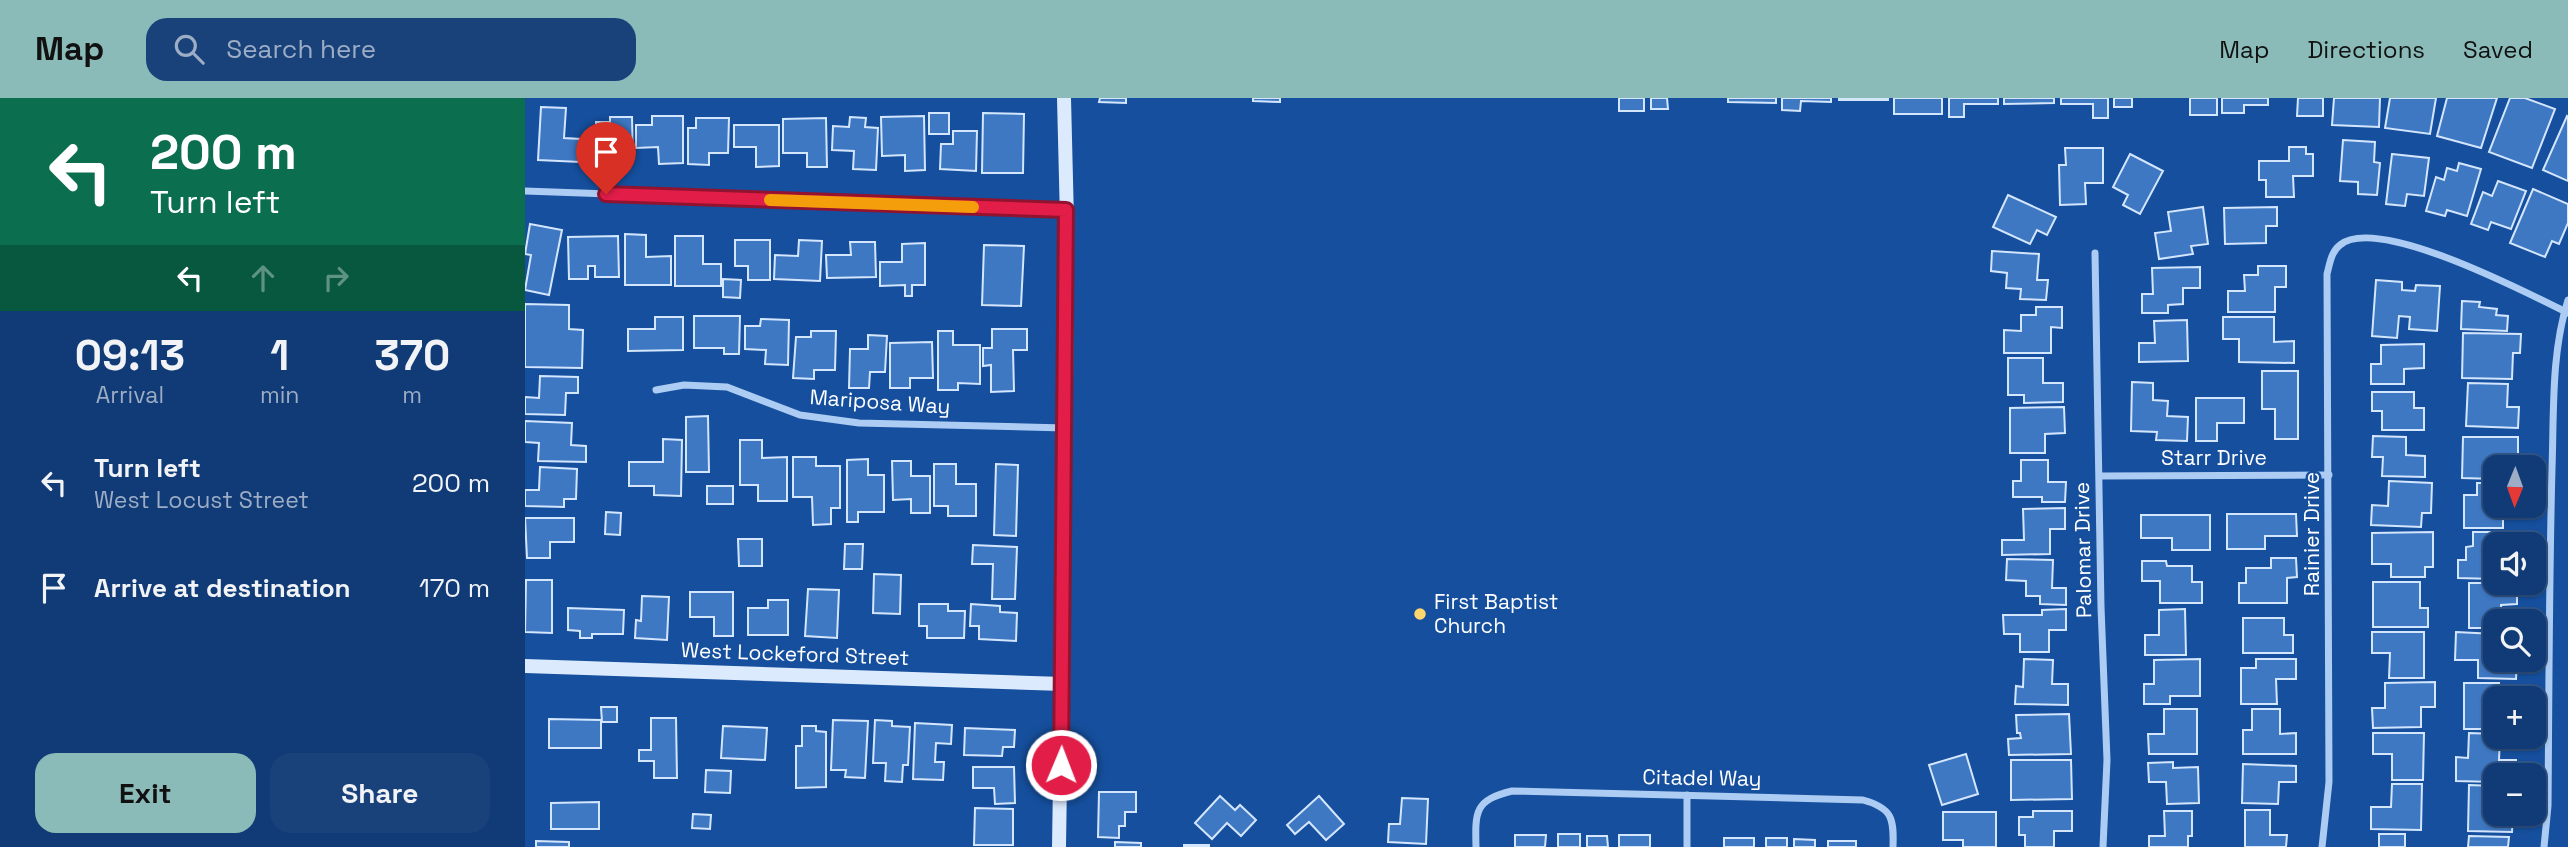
<!DOCTYPE html>
<html lang="en">
<head>
<meta charset="utf-8">
<style>
	body { margin:0; font-family:"Space Grotesk",sans-serif; background:#19427b; color:#f1f3f6; height:100vh; display:flex; flex-direction:column; font-size:26px; white-space:nowrap }
	* { box-sizing:border-box; margin:0 }
	p { font-size:23px; color:#9cadc5 }
	.icon { flex:none; width:38px; height:38px; fill:none; stroke:currentColor; stroke-width:2; stroke-linecap:round; stroke-linejoin:round }
	.map { position:relative; flex:1; overflow:hidden }
	.drawer { display:flex; flex-direction:column; background:#103b76; width:525px }
	.drawer>* { flex:none }
	.banner { background:#0b6e4f; color:#fff; overflow:hidden }
	.needle { width:46px; rotate:181deg }
	.controls { position:absolute; left:1958px; top:357px; display:grid; gap:14px }
	.controls a { display:grid; place-items:center; width:63px; height:63px; border-radius:14px; background:#103b76; box-shadow:0 2px 5px #0004,0 0 0 2px #305588; font-size:35px }
	.pin { position:absolute; display:grid; place-items:center; width:60px; height:60px; color:#fff; margin:-72px -30px; border-radius:50% 50% 50% 0; rotate:-45deg; box-shadow:0 0 7px #0007 }
	.pin .icon { rotate:45deg }
	.me { position:absolute; width:77px; margin:-38px; rotate:1deg; stroke-linejoin:round; filter:drop-shadow(0 0 5px #0008) }
	.turn { display:flex; align-items:center; gap:24px; height:147px; padding:0 35px; font-size:32px }
	.turn .icon { width:91px; height:91px; stroke-width:2.5 }
	.turn b { display:block; font-size:49px; line-height:60px }
	.lanes { display:flex; align-items:center; height:66px; padding:0 35px; background:#0003; justify-content:center; gap:35px; direction:ltr }
	.lanes .off { opacity:.35 }
	.eta { display:flex; justify-content:space-evenly; align-items:center; height:119px; text-align:center }
	.eta b { font-size:42px; font-weight:700; line-height:49px }
	.cta { display:flex; gap:14px; margin-top:auto; padding:14px 35px }
	.cta a { flex:1; height:80px; border-radius:21px; background:#8bbbb9; color:#111; font-size:28px; font-weight:700; line-height:80px; text-align:center }
	.cta a+a { background:#19427b; color:#f1f3f6 }
	ul { padding:0; list-style:none }
	li { display:flex; align-items:center; gap:21px; height:105px; padding:0 35px }
	li div { flex:1 }
	li b { display:block; font-size:26px }
	li em { font-style:normal }
	header { display:flex; align-items:center; gap:42px; box-sizing:border-box; height:98px; padding:0 35px; background:#8bbbb9; color:#111 }
	header strong { font-size:33px }
	nav { display:flex; gap:38px; margin-inline-start:auto; font-size:24px }
	.search { width:490px; height:63px; background:#19427b; display:flex; align-items:center; gap:18px; box-sizing:border-box; padding:0 24px; border-radius:21px; color:#9cadc5; font-size:26px }
	main { display:flex; flex:1; min-height:0 }
	.map>svg:first-child { display:block }
	.building { fill:#3e78c3; stroke:#d4e6fd; stroke-width:2 }
	.lines { fill:none; stroke-linecap:round; stroke-linejoin:round }
	.street { stroke:#acccf3; stroke-width:7 }
	.secondary { stroke:#dceafd; stroke-width:14 }
	.route-casing { stroke:#92132f; stroke-width:18 }
	.route { stroke:#e11d48; stroke-width:12 }
	.slow { stroke:#f59e0b; stroke-width:12 }
	.poi-dot { fill:#ffd66e; stroke:#154f9d; stroke-width:2.5 }
	.labels { text-anchor:middle; stroke-width:5; stroke-linejoin:round; paint-order:stroke }
	.street-label { font-size:21px; fill:#fff; stroke:#154f9d }
	.poi-label { font-size:21px; fill:#fff; stroke:#154f9d; text-anchor:start }
</style>
</head>
<body>
<header>
<strong>Map</strong>
<div class="search"><svg class="icon" aria-label="search" viewBox="0 0 24 24"><circle cx="10" cy="10" r="6"/><path d="M15 15l6 6"/></svg>Search here</div>
<nav><a>Map</a><a>Directions</a><a>Saved</a></nav>
</header>
<main>
<section class="drawer">
<div class="banner">
<div class="turn"><svg class="icon" aria-label="left" viewBox="0 0 24 24"><path d="M17 20v-9H6M10 6l-5 5 5 5"/></svg><div><b>200 m</b>Turn left</div></div>
<div class="lanes"><svg class="icon" aria-label="left" viewBox="0 0 24 24"><path d="M17 20v-9H6M10 6l-5 5 5 5"/></svg><svg class="icon off" aria-label="ahead" viewBox="0 0 24 24"><path d="M12 20V5M6 11l6-6 6 6"/></svg><svg class="icon off" aria-label="right" viewBox="0 0 24 24"><path d="M7 20v-9h11M14 6l5 5-5 5"/></svg></div>
</div>
<div class="eta">
<div><b>09:13</b><p>Arrival</p></div>
<div><b>1</b><p>min</p></div>
<div><b>370</b><p>m</p></div>
</div>
<ul>
<li><svg class="icon" aria-label="left" viewBox="0 0 24 24"><path d="M17 20v-9H6M10 6l-5 5 5 5"/></svg><div><b>Turn left</b><p>West Locust Street</p></div><em>200 m</em></li>
<li><svg class="icon" aria-label="arrive" viewBox="0 0 24 24"><path d="M6 21V4h12l-3 4 3 4H6"/></svg><div><b>Arrive at destination</b></div><em>170 m</em></li>
</ul>
<div class="cta"><a>Exit</a><a>Share</a></div>
</section>
<div class="map">
<svg width="2043" height="749" viewBox="0 0 2043 749">
	<rect width="100%" height="100%" fill="#154f9d"/>
	<!-- building -->
	<g class="building">
		<path d="M575,0H601V5L574,4Z"/>
		<path d="M728,0H755V4L728,3Z"/>
		<rect x="1094" y="0" width="25" height="13"/>
		<path d="M1126,0H1142L1143,11H1126Z"/>
		<path d="M1203,0H1251V5L1203,4Z"/>
		<path d="M1257,0H1306V4L1276,3L1275,13L1257,12Z"/>
		<rect x="1314" y="0" width="49" height="2"/>
		<rect x="1369" y="0" width="48" height="16"/>
		<path d="M1424,0H1473V6H1439V19H1424Z"/>
		<path d="M1479,0H1529V5L1479,6Z"/>
		<path d="M1536,0H1583V20H1568V6H1536Z"/>
		<rect x="1589" y="0" width="18" height="9"/>
		<rect x="1665" y="0" width="27" height="17"/>
		<path d="M1697,0H1743V7H1719V15H1697Z"/>
		<path d="M1773,0H1798V18H1772Z"/>
		<path d="M1809,0H1855L1854,29L1807,27Z"/>
		<path d="M1865,0H1911L1905,36L1860,30Z"/>
		<path d="M1922,0H1972L1956,50L1912,38Z"/>
		<path d="M1985,0H2000L2030,11L2007,70L1964,54Z"/>
		<path d="M16,9L41,10L39,40L56,41L55,64L13,62Z"/>
		<rect x="404" y="15" width="20" height="21"/>
		<path d="M458,15L499,16L498,75H457Z"/>
		<path d="M127,18H158V65L134,66L133,49L111,50V27H127Z"/>
		<path d="M399,18L400,72L380,73V57L357,58L356,19Z"/>
		<path d="M2042,18L2043,19V83L2018,72Z"/>
		<path d="M85,19H107L108,63H71V24H85Z"/>
		<path d="M325,19L341,20L340,29L353,30L351,72L328,71L329,53L307,52L308,28L324,29Z"/>
		<path d="M171,20H204L203,55H184V67L163,66V30H171Z"/>
		<path d="M301,20L302,69H282V55H258V21Z"/>
		<path d="M209,27H254V68L231,69V49H209Z"/>
		<path d="M428,33H452L451,73L415,71L416,46H428Z"/>
		<path d="M1818,42L1850,44L1849,64L1855,65L1852,97L1833,96V84L1815,83Z"/>
		<path d="M1764,49H1781V56H1788V78H1768L1769,99H1741V82H1734V63H1764Z"/>
		<path d="M1540,50H1578V85H1560L1561,106L1535,107L1534,67H1541Z"/>
		<path d="M1605,56L1638,73L1615,116L1598,107L1603,97L1588,89Z"/>
		<path d="M1867,56L1904,60L1899,98L1882,96L1880,108L1861,106Z"/>
		<path d="M1934,65L1956,71L1942,118L1922,112L1920,118L1901,113L1911,79L1919,82L1922,70L1932,73Z"/>
		<path d="M1973,83L2001,93L1986,131L1966,124L1963,132L1946,126L1958,94L1967,98Z"/>
		<path d="M2008,91L2043,106V125L2034,146L2027,143L2020,159L1985,145Z"/>
		<path d="M1483,97L1531,119L1522,137L1512,132L1505,146L1468,129Z"/>
		<path d="M1678,109L1683,146L1666,148L1668,156L1634,161L1630,135L1646,133L1643,114Z"/>
		<path d="M1752,109V128H1741V145L1700,146L1699,110Z"/>
		<path d="M5,126L37,132L24,197L0,192L6,157L0,156Z"/>
		<path d="M100,136L121,137V159L146,158V187H100Z"/>
		<path d="M93,138L94,179H70V168H63V181H44L43,139Z"/>
		<path d="M150,138H178V166H196V188H150Z"/>
		<path d="M210,142H245V182H223V168H210Z"/>
		<path d="M274,142L297,143L295,183L249,181L250,157L273,158Z"/>
		<path d="M325,144H350L351,179L302,180L301,157H326Z"/>
		<path d="M400,145V187H387V198H380V187L355,188V164H377V146Z"/>
		<path d="M459,147L499,148L496,208L457,207Z"/>
		<path d="M1467,153L1514,156L1512,182H1523L1521,202L1495,201L1496,191L1481,190L1482,175L1466,173Z"/>
		<path d="M1733,168H1761V189H1750V214H1703V193H1720L1719,177H1733Z"/>
		<path d="M1675,169V190H1658V206L1643,207V215H1617V196H1628L1627,170Z"/>
		<path d="M198,181L216,182L215,200L198,199Z"/>
		<path d="M1851,182L1877,184V192L1890,193L1891,187L1915,188L1912,233L1884,231L1885,219L1874,218L1872,240L1847,238Z"/>
		<path d="M1937,203L1955,204L1954,209L1972,211L1971,217L1983,218L1982,233L1936,231Z"/>
		<path d="M0,206L44,207V231L58,232L57,270L0,269Z"/>
		<path d="M1511,209H1537V230L1526,229V255H1479V232L1496,233V217H1511Z"/>
		<path d="M169,218H215L214,256H199V250H169Z"/>
		<path d="M130,219H158V252L103,253V231H130Z"/>
		<path d="M1698,219H1749V244L1769,243V265L1714,264V241H1698Z"/>
		<path d="M236,221L264,222L263,267L240,266L241,252L220,251V228H235Z"/>
		<path d="M1662,222L1663,263L1614,264V245H1630L1629,223Z"/>
		<path d="M467,231H502V252H488L489,293L466,294V267L458,268V250H467Z"/>
		<path d="M286,233H311L310,272H289V281L268,280L271,239H286Z"/>
		<path d="M413,233H428V247H455V286L433,285V292H413Z"/>
		<path d="M1938,235L1996,236L1995,255H1988L1987,281L1937,280Z"/>
		<path d="M343,237L362,238L360,274H345L344,290H324L325,251H343Z"/>
		<path d="M407,244L408,280H385V290H365V245Z"/>
		<path d="M1899,246V270L1879,271V286H1846V266H1856V247Z"/>
		<path d="M1483,260H1518V285H1538V304L1499,305V297H1483Z"/>
		<path d="M1737,273H1773V341H1750V311H1737Z"/>
		<path d="M15,278L53,279V295H41L40,317L0,316V299L14,300Z"/>
		<path d="M1607,284L1628,285V302L1643,303L1642,318L1663,319L1662,343L1631,342L1632,334L1606,333Z"/>
		<path d="M1943,285L1983,286L1982,309H1994L1993,330L1941,328Z"/>
		<path d="M1847,294H1889V310H1899V332H1857V313H1847Z"/>
		<path d="M1671,300H1719V325H1692V343H1671Z"/>
		<path d="M1539,309L1540,335L1520,336V355H1485V310Z"/>
		<path d="M183,318L184,374H161V319Z"/>
		<path d="M0,323L47,325L46,347L61,348V364L13,363L14,345L0,344Z"/>
		<path d="M1848,338L1881,339V357L1900,358V379L1857,378L1858,359H1847Z"/>
		<path d="M1938,339H1993V361H1980L1979,369H1970V381L1937,380Z"/>
		<path d="M138,341L157,342L156,398L129,397V388H104V364H138Z"/>
		<path d="M215,342H237V360L262,359V403H233V387H215Z"/>
		<path d="M268,359H291V368H315V410H306V426L288,427L287,399H268Z"/>
		<path d="M343,361V377H359V414H333V424H322V362Z"/>
		<path d="M1496,362H1523V384H1541L1540,404H1517V399H1488V383H1496Z"/>
		<path d="M367,363H386V378H405V415H386V401L368,402Z"/>
		<path d="M409,366H431V386H451V418H423V408H409Z"/>
		<path d="M471,366L493,367L491,438L469,437Z"/>
		<path d="M15,369L52,371L51,401H39V409L0,408V392H14Z"/>
		<path d="M1864,383L1907,385L1906,415H1897L1896,429L1846,427L1847,407L1863,408Z"/>
		<path d="M1952,385H1970V408H1978V430H1939V397H1952Z"/>
		<rect x="182" y="388" width="26" height="18"/>
		<path d="M1540,410V431H1525V456L1477,457V442H1499L1498,411Z"/>
		<path d="M81,414L96,415L95,437L80,436Z"/>
		<path d="M1702,416H1771L1772,438H1740V451H1702Z"/>
		<path d="M1616,417H1685V452H1647V440H1616Z"/>
		<path d="M0,420H49V444H25V460H2Z"/>
		<path d="M1908,434V469H1900V479H1866V466H1847V435Z"/>
		<path d="M1948,434H1973L1974,446H1970V481L1933,480V462H1941V449L1948,448Z"/>
		<path d="M213,441H237V468H214Z"/>
		<path d="M320,446H338L337,471H319Z"/>
		<path d="M448,447L492,449L490,501H467L468,466H447Z"/>
		<path d="M1746,460H1771L1772,479L1762,480V505H1714V485H1721V470H1746Z"/>
		<path d="M1482,461L1528,462L1527,490H1541V507L1515,506V498H1501V483L1481,482Z"/>
		<path d="M1617,463H1641L1642,468H1667V484H1677V505H1635V483H1617Z"/>
		<path d="M349,476L376,477L375,516L348,515Z"/>
		<path d="M1,482H27V535L0,534Z"/>
		<path d="M1848,484H1895V510H1903V529H1848Z"/>
		<path d="M1944,485H1992V506L1976,507L1977,523H1970V530H1944Z"/>
		<path d="M283,491L314,492L312,540L280,538Z"/>
		<path d="M165,494H208V538H189V519H165Z"/>
		<path d="M117,498L144,499L142,542L110,540L111,522L116,523Z"/>
		<path d="M243,502H263V537H223V510H243Z"/>
		<path d="M394,506H423V513H440L439,540H402V528H394Z"/>
		<path d="M446,506L475,508V514L492,515L491,543L454,541V528H445Z"/>
		<path d="M43,510L99,512L98,536H67V540H55V533L43,532Z"/>
		<path d="M1541,511V532H1524V554H1495V536H1479L1478,517H1517V512Z"/>
		<path d="M1660,511L1661,557H1620V537H1634V512Z"/>
		<path d="M1718,520H1759V537H1768V555H1718Z"/>
		<path d="M1847,534H1899V580H1864L1865,555H1847Z"/>
		<path d="M1931,534L1970,536V562H1992L1991,581L1953,580V562H1930Z"/>
		<path d="M1499,561L1528,562L1527,586H1543V607L1490,606L1491,588L1498,589Z"/>
		<path d="M1675,561V598H1645V606H1619V586H1629V562Z"/>
		<path d="M1731,561H1771V581H1751L1752,606H1716V570H1731Z"/>
		<path d="M1910,584V609H1896V629L1848,630L1847,610H1860V585Z"/>
		<path d="M1939,585H1974V600H1970V631H1939Z"/>
		<path d="M76,609H92V624H77Z"/>
		<path d="M1639,611H1672V656H1624L1623,636H1639Z"/>
		<path d="M1727,611H1755V636L1771,635V656H1718V632H1727Z"/>
		<path d="M1544,616L1546,656L1484,657L1483,641L1496,640L1495,635H1492L1491,617Z"/>
		<path d="M126,620H151L152,680H129V663H114V652H126Z"/>
		<path d="M24,621L76,622V650H24Z"/>
		<path d="M308,622L343,623L340,680L320,679L321,672H306Z"/>
		<path d="M350,622L367,623V628L385,629L383,667H378L377,684L360,683L361,665H348Z"/>
		<path d="M390,625L427,627L426,646L411,645L410,664H419L418,682L388,681Z"/>
		<path d="M198,628L242,630L240,662L196,660Z"/>
		<path d="M277,628H291V633L301,634V689L271,690V648H277Z"/>
		<path d="M440,630L490,632L489,649H478L477,658L439,657Z"/>
		<path d="M1848,635H1899L1898,682H1867V656H1848Z"/>
		<path d="M1944,635L1970,636V639H1975L1974,662H1991V677H1970V684L1931,683V659L1943,660Z"/>
		<path d="M1441,656L1453,696L1417,707L1404,667Z"/>
		<path d="M1486,662H1546L1547,701L1486,702Z"/>
		<path d="M1648,664V670L1673,669L1674,705L1642,706L1641,684H1624L1623,665Z"/>
		<path d="M1718,666L1771,668V684H1754L1753,706L1717,705Z"/>
		<path d="M448,669H489L490,705L470,706L469,690H448Z"/>
		<path d="M181,672L206,673L205,695L180,694Z"/>
		<path d="M1867,686H1897L1896,732L1846,731V709H1866Z"/>
		<path d="M1944,687L1970,688V716H1988L1987,734L1943,733Z"/>
		<path d="M574,694H611V714H600V728H594V740L573,739Z"/>
		<path d="M695,698L710,712L715,707L731,722L716,738L702,725L687,741L670,725Z"/>
		<path d="M794,698L819,726L801,742L784,724L770,736L762,727Z"/>
		<path d="M877,700L903,701L901,746L863,744L864,726H875Z"/>
		<path d="M74,704V731H26V705Z"/>
		<path d="M450,710L488,711V747H449Z"/>
		<path d="M1720,712H1745V737H1762L1761,749H1720Z"/>
		<path d="M1508,713H1547V733H1529V749H1500V737H1494V719H1508Z"/>
		<path d="M1639,713H1667V738H1663V749H1624V738H1640Z"/>
		<path d="M1418,714H1471V749H1438V742H1418Z"/>
		<path d="M168,716L186,717L185,731L167,730Z"/>
		<rect x="1033" y="736" width="22" height="13"/>
		<rect x="1854" y="736" width="26" height="13"/>
		<path d="M990,737H1021L1020,749H990Z"/>
		<rect x="1094" y="737" width="31" height="12"/>
		<path d="M1062,738H1082L1083,749H1062Z"/>
		<path d="M1944,738L1984,739L1983,749H1943Z"/>
		<rect x="1199" y="740" width="30" height="9"/>
		<rect x="1241" y="740" width="21" height="9"/>
		<path d="M1269,741L1290,742V749H1269Z"/>
		<path d="M11,743L44,744V749H11Z"/>
		<rect x="1303" y="743" width="28" height="6"/>
		<path d="M590,744L616,745V749H590Z"/>
		<rect x="659" y="747" width="25" height="2"/>
	</g>
	<g class="lines">
		<!-- street -->
		<g class="street">
			<path d="M0,93L541,112"/>
			<path d="M1570,155L1576,509L1582,662L1578,749"/>
			<path d="M131,292L159,287L202,289L275,317L334,325L540,330"/>
			<path d="M1575,378L1804,377"/>
			<path d="M951,749C950,713 950,702 987,693L1338,702C1367,710 1369,720 1368,749"/>
			<path d="M1162,749V697"/>
			<path d="M1797,749L1804,684L1802,176C1805,165 1806,154 1815,147C1852,116 2004,196 2043,215"/>
			<path d="M2019,749L2023,708C2024,596 2024,483 2027,371C2029,315 2026,255 2043,202"/>
		</g>
		<!-- secondary -->
		<g class="secondary">
			<path d="M0,568L538,586"/>
			<path d="M534,749L541,286L542,122L539,0"/>
		</g>
	</g>
	<g class="lines">
		<!-- route casing -->
		<g class="route-casing">
			<path id="route" d="M81,96L541,112L536,667"/>
		</g>
		<!-- route -->
		<use href="#route" class="route"/>
		<!-- slow -->
		<path class="slow" d="M245,102L448,109"/>
	</g>
	<!-- markers -->
	<circle class="poi-dot" cx="895" cy="516" r="7"/>
	<g class="labels">
		<!-- street labels -->
		<g class="street-label">
			<text transform="translate(355 304) rotate(4)" y="7">Mariposa Way</text>
			<text x="1689" y="367">Starr Drive</text>
			<text transform="translate(1787 436) rotate(-90)" y="7">Rainier Drive</text>
			<text transform="translate(1558 452) rotate(-91)" y="7">Palomar Drive</text>
			<text transform="translate(270 556) rotate(2)" y="7">West Lockeford Street</text>
			<text transform="translate(1177 680) rotate(1)" y="7">Citadel Way</text>
		</g>
		<!-- poi labels -->
		<g class="poi-label">
			<text x="909" y="511">First Baptist<tspan x="909" dy="24">Church</tspan></text>
		</g>
	</g>
</svg>
<div class="controls">
<a><svg class="needle" viewBox="-14 -14 28 28"><path d="M0-13l5 13h-10z" fill="#e53935"/><path d="M0 13l5-13h-10z" fill="#9cadc5"/></svg></a>
<a><svg class="icon" aria-label="sound" viewBox="0 0 24 24"><path d="M4 9h4l5-4v14l-5-4H4zM17 9q2 3 0 6"/></svg></a>
<a><svg class="icon" aria-label="search" viewBox="0 0 24 24"><circle cx="10" cy="10" r="6"/><path d="M15 15l6 6"/></svg></a>
<a>+</a>
<a>−</a>
</div>
<div class="pin" style="left:81px;top:96px;background:#d93025"><svg class="icon" aria-label="arrive" viewBox="0 0 24 24"><path d="M6 21V4h12l-3 4 3 4H6"/></svg></div>
<svg class="me" style="left:536px;top:667px" viewBox="-20 -20 40 40"><circle r="17" fill="#e11d48" stroke="#fff" stroke-width="3"/><path d="M0-11L8 9 0 5-8 9z" fill="#fff"/></svg>
</div>
</main>
</body>
</html>
